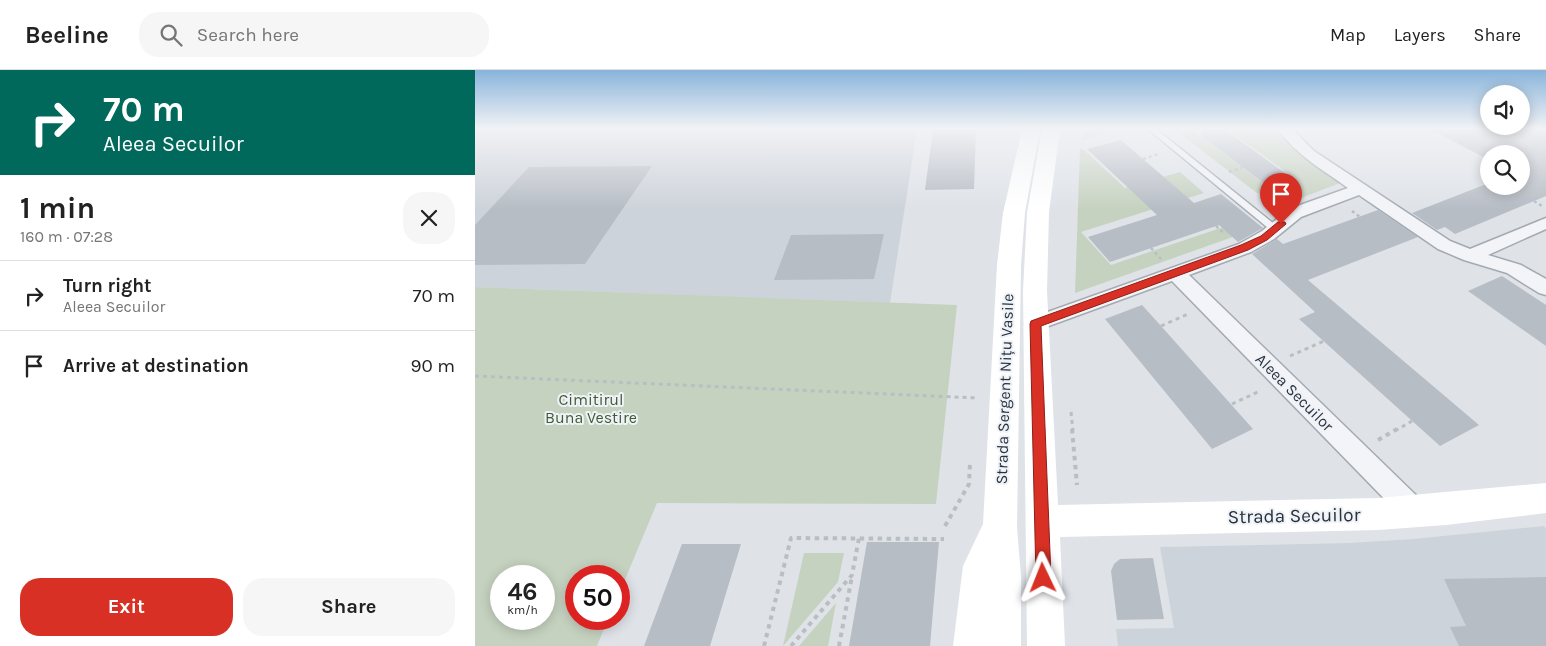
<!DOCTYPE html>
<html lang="en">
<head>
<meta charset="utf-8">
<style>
	body { margin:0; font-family:Karla,sans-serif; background:#f6f6f6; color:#222; height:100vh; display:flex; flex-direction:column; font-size:19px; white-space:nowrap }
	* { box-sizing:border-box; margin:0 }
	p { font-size:16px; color:#767676 }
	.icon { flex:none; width:28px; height:28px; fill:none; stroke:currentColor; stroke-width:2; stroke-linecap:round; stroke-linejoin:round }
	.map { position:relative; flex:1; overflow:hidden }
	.side { display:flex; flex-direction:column; background:#fff; width:475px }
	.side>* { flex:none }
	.banner { background:#00695c; color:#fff; overflow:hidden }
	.controls { position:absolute; left:1005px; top:15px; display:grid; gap:10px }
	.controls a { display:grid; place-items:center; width:50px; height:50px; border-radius:50%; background:#fff; box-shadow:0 2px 12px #0003; font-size:25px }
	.speed { position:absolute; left:15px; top:495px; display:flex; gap:10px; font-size:25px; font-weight:700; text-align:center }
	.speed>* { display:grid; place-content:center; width:65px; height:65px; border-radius:50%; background:#fff; box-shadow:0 2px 12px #0003; line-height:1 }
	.speed small { font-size:12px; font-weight:400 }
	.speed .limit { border:8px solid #d22; background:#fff; color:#111 }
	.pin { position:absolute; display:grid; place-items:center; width:42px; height:42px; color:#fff; margin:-51px -21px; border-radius:50% 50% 50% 0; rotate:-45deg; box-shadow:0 0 5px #0007 }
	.pin .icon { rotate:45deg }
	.me { position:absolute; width:55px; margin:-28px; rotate:358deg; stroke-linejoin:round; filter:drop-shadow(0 0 4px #0008) }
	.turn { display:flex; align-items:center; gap:18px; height:105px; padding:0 20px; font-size:22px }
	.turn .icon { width:65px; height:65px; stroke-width:2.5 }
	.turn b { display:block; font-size:35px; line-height:42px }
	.round { display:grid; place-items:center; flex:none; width:52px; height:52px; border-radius:20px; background:#f6f6f6 }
	.head { display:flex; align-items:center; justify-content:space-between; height:85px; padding:0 20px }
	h1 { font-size:30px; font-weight:700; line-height:38px }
	.action { display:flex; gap:10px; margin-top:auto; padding:10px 20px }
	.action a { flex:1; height:58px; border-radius:20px; background:#d93025; color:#fff; font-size:20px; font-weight:700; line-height:58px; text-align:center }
	.action a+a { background:#f6f6f6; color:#222 }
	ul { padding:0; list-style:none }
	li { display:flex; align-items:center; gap:15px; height:70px; padding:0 20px; border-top:1px solid #e0e0e0 }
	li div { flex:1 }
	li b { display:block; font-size:19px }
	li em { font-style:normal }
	header { display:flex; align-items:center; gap:30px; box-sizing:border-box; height:70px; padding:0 25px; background:#fff; border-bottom:1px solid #e0e0e0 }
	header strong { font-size:24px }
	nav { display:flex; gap:28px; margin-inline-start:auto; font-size:18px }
	.search { width:350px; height:45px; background:#f6f6f6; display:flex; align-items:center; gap:12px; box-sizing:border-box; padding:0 18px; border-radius:20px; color:#767676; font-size:19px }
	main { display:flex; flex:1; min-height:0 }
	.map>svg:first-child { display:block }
	.built { fill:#cdd3da }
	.green { fill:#c6d2c0; fill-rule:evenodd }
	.building { fill:#b7bdc5 }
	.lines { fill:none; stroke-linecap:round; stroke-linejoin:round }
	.lane-casing { stroke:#a4aab2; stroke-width:3 }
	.street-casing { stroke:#a4aab2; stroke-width:3 }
	.path-far2 { stroke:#b9bec3; stroke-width:2.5; stroke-dasharray:3 3; stroke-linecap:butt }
	.path-far1 { stroke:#b9bec3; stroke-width:3; stroke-dasharray:4 4; stroke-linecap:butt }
	.path { stroke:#b9bec3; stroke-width:4; stroke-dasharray:4.5 4.5; stroke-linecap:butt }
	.lane { fill:#f2f4f7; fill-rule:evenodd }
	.street { fill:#f2f4f7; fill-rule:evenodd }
	.secondary { fill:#fff; fill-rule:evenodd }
	.route { fill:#d93025; stroke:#8d1f18 }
	.labels { text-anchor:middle; stroke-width:4; stroke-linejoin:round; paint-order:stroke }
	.street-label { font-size:16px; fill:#28323f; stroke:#eff2f6 }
	.park-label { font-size:16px; fill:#3f5b36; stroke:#eff2f6 }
	.near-street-label { font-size:19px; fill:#28323f; stroke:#eff2f6 }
</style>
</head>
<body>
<header>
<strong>Beeline</strong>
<div class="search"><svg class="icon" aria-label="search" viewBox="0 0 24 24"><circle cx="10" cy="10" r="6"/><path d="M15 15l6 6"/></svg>Search here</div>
<nav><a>Map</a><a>Layers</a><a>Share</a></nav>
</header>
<main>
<section class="side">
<div class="banner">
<div class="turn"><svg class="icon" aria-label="right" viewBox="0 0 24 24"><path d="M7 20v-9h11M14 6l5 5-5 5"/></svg><div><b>70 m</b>Aleea Secuilor</div></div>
</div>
<div class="head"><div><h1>1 min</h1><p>160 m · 07:28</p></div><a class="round"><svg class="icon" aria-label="close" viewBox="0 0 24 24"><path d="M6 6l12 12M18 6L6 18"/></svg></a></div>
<ul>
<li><svg class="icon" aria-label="right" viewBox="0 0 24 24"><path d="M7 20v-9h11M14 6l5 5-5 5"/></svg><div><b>Turn right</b><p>Aleea Secuilor</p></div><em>70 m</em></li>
<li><svg class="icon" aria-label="arrive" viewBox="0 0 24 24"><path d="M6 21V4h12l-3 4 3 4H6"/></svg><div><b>Arrive at destination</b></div><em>90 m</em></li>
</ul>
<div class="action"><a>Exit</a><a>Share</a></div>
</section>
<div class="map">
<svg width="1071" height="576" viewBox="0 0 1071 576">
	<rect width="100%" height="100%" fill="#dfe3e8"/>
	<!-- built -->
	<g class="built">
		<path d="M0,59H442L415,233L0,217Z"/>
		<path d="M1069,456L1071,459V576H643L641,559L699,558L685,477L874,473L938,469Z"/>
	</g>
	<!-- green -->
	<g class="green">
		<path d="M609,59H648L607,70Z"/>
		<path d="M699,59H716L795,118L821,109L751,59H803L814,74L865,113L813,133L796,121L792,124L782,123Z"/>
		<path d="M605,79H608L650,118L705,102L729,123L606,162L636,195L775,148L786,157L600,223Z"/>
		<path d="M0,217L482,235L461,434L182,433L144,524V506H101V549H133L122,576H0ZM69,506V549H26V506Z"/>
		<path d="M329,483H369L363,512L308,576Z"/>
		<path d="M361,533L353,576H324Z"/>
	</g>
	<!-- building -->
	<g class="building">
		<path d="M458,59H501L499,119L450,120Z"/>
		<path d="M730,59H749L818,109L794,117L725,65Z"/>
		<path d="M955,59H1071V126L980,164L970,157L962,160L937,143L1014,113V116H1046V84H1014V90Z"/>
		<path d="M646,70L719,133L746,124L788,158L763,172L744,155L635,192L613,167L682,145L612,79Z"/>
		<path d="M177,96L110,194L0,195V155L54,97Z"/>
		<path d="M903,140L943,167L833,210L1004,355L965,376L824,249L840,242L777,184L802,169L808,174Z"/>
		<path d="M409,164L399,209L299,210L316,165Z"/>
		<path d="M1027,206L1071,235V276L993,221Z"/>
		<path d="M667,235L686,256L778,359L737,379L630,249Z"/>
		<path d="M392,472H464L455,576H374Z"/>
		<path d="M207,474H266L235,576H169Z"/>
		<path d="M678,488L689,549L642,550L636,501L639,494L645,489Z"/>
		<path d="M1071,507V576H984L975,557L991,556L969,509Z"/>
	</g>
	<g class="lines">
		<!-- lane casing -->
		<g class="lane-casing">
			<path id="lane" d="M673,59H681L804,158V162H798Z"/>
		</g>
		<!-- street casing -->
		<g class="street-casing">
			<path id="street" d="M803,59H817L839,81L975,171L995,179L1071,148V159L1013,185L1046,195L1071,209V225L1064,223L1032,203L989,190L963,179L884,125L826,147L799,169L776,182L714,205L948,432L952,441L948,450L939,453L930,450L697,211L560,261L553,259L550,254L553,249L764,174L787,161L814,139L873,118C848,100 821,85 803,59Z"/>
		</g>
		<!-- path-far2 -->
		<g class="path-far2">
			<path d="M712,67L723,63"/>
			<path d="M668,89L684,84"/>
			<path d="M754,102L768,97"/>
			<path d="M1059,131L1067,136"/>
			<path d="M877,141L885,147"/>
			<path d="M741,156L750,164"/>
			<path d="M676,178L686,189"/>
		</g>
		<!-- path-far1 -->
		<g class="path-far1">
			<path d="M686,256L713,244"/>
			<path d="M815,286L849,271"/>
			<path d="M0,306L503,328"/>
			<path d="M757,334L785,321"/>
			<path d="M596,342L598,361"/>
			<path d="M920,361L937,351"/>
		</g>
		<!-- path -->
		<g class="path">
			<path d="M597,359L602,415"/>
			<path d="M903,370L922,359"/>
			<path d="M470,456L494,414L495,393"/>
			<path d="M289,576L316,468L469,469"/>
			<path d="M316,576L377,505L384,468"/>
			<path d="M364,576L377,506"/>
		</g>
		<!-- lane -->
		<use href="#lane" class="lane"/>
		<!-- street -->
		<use href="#street" class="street"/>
		<!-- secondary -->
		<g class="secondary">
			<path d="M547,59H565L550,143L546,195L542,457L546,507V576H478L488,496L508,454L522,195L528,143Z"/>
			<path d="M567,59H585L574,142L572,221L583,435L903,428L1071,413V443L971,455L903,460L585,467L590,576H552L548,221L552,142Z"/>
		</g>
	</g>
	<!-- sky -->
	<linearGradient id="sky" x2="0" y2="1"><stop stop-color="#89b4db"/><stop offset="0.42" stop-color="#f1f2f5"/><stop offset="1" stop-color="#f1f2f5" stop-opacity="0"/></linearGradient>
	<rect width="1071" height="139" fill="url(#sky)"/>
	<!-- route -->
	<path class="route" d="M803,152H810L811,154L792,170L773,180L566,256L576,508L573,513L568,515L563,513L561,508L555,254L556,251L766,175L786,166Z"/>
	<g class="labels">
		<!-- street labels -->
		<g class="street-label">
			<text transform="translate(529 319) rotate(-88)" y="6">Strada Sergent Nițu Vasile</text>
			<text transform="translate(820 322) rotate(45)" y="6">Aleea Secuilor</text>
		</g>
		<!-- park labels -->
		<g class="park-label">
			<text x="116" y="335">Cimitirul<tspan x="116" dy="18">Buna Vestire</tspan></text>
		</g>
		<!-- near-street labels -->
		<g class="near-street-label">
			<text transform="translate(819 445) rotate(-1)" y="7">Strada Secuilor</text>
		</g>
	</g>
</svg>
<div class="controls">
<a><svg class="icon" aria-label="sound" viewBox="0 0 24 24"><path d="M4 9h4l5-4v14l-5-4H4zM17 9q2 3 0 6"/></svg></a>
<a><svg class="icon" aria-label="search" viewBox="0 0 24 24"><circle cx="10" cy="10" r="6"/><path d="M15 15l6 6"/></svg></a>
</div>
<div class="speed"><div>46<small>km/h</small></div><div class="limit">50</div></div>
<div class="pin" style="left:806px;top:154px;background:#d93025"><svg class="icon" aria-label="arrive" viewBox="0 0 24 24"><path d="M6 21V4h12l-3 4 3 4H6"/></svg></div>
<svg class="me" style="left:568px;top:508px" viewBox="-20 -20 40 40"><path d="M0-17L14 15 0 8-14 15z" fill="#d93025" stroke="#fff" stroke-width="4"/></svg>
</div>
</main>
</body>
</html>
